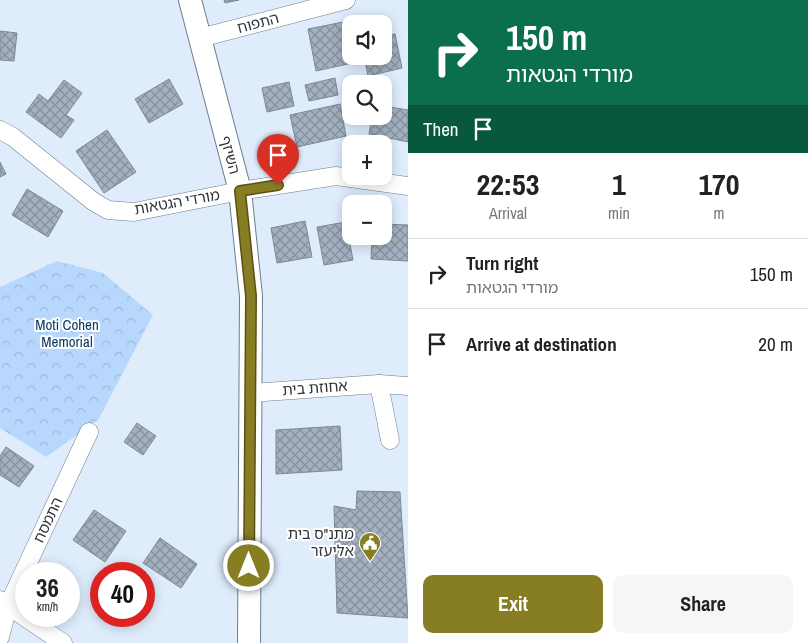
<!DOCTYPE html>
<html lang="en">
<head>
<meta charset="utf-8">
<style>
	body { margin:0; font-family:"Archivo Narrow","Noto Sans Hebrew",sans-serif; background:#f6f6f6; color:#222; height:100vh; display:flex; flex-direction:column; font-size:19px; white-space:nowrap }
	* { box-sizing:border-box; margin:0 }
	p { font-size:16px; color:#767676 }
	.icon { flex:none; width:28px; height:28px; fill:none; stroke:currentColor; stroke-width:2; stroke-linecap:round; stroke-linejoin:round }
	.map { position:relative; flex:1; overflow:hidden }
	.side { display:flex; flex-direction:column; background:#fff; width:400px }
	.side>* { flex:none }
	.hud { background:#0b6e4f; color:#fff; overflow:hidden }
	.fabs { position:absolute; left:342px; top:15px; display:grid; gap:10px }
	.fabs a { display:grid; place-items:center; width:50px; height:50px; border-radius:10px; background:#fff; box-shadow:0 2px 12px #0003; font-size:25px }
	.speed { position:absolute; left:15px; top:562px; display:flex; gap:10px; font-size:25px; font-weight:700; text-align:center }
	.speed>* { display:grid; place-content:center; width:65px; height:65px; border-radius:50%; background:#fff; box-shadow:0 2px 12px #0003; line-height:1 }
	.speed small { font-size:12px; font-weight:400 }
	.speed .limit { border:8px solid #d22; background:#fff; color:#111 }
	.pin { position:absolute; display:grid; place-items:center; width:42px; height:42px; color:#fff; margin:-51px -21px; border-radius:50% 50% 50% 0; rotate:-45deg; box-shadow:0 0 5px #0007 }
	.pin .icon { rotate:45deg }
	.me { position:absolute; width:55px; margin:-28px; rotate:0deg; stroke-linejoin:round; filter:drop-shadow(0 0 4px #0008) }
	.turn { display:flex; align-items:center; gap:18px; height:105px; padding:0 15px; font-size:22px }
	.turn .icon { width:65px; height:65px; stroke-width:2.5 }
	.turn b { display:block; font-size:35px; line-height:42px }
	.then { display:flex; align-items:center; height:48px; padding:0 15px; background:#0003; gap:10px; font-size:19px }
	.eta { display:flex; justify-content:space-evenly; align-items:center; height:85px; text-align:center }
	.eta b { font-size:30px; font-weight:700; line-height:35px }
	.primary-button { display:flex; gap:10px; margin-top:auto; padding:10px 15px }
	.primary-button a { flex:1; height:58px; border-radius:10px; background:#877d23; color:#fff; font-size:20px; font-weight:700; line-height:58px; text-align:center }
	.primary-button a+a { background:#f6f6f6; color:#222 }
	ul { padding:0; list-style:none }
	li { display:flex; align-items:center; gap:15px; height:70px; padding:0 15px; border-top:1px solid #e0e0e0 }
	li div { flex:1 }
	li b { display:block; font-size:19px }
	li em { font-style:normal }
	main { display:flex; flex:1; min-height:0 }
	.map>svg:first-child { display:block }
	.forest { fill:url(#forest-crowns) }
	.building { fill:url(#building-cross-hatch); stroke:#7c8998 }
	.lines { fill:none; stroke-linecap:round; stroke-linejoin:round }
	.minor-casing { stroke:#707c8b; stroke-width:19 }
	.tertiary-casing { stroke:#707c8b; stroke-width:24 }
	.minor { stroke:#fff; stroke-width:18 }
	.tertiary { stroke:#fff; stroke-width:22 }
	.route-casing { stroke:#585117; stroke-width:12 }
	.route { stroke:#877d23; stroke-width:9 }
	.labels { text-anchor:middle; stroke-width:4; stroke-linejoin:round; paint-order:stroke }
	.street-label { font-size:15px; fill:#2f353b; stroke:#fff }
	.park-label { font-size:15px; fill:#0c3965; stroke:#fff }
	.poi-label { font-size:15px; fill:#2f353b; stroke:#fff; text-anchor:end }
</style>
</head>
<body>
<main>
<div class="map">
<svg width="408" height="643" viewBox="0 0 408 643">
	<defs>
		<pattern id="forest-crowns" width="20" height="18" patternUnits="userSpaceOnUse" patternTransform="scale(1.25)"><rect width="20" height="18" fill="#b7d7fc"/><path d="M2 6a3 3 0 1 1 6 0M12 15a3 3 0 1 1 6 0" fill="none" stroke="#9eb9d9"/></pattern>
		<pattern id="building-cross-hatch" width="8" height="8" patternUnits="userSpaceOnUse" patternTransform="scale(1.25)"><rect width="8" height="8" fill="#a3b0bf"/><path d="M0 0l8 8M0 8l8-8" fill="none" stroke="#85909c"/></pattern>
	</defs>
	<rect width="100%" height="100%" fill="#deecfc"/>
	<!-- forest -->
	<path class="forest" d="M57,261L103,273L153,315L98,420L46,457L0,428V287Z"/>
	<!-- building -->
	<g class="building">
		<path d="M224,0H239L225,3Z"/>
		<path d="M348,21L351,35V56H356L357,62L316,71L308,29Z"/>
		<path d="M0,31L17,33L14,61L0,60Z"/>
		<path d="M395,34L402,68L368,76L364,56H384V36Z"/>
		<path d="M335,78L338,95L309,101L305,85Z"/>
		<path d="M169,79L183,104L149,123L135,99Z"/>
		<path d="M64,80L82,93L66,115L74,120L61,138L26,112L39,94L48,101Z"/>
		<path d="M289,82L294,106L267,112L262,88Z"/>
		<path d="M340,104L346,136L297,147L290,115Z"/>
		<path d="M384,106L408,110V142L369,134L372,116H384Z"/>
		<path d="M107,130L136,172L104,193L76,151Z"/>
		<path d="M0,162L6,174L0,177Z"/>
		<path d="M27,189L63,211L48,237L12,215Z"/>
		<path d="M305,221L312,257L277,263L271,228Z"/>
		<path d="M346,222L353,260L324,265L317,227Z"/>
		<path d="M384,224L408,225V261L371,259L372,236H384Z"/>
		<path d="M137,423L156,436L143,455L124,442Z"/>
		<path d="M340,426L342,470L276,474V430Z"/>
		<path d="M6,447L34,466L19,487L0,475V456Z"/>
		<path d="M357,491L400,492L408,618L337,613L334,506L356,510Z"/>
		<path d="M94,510L126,531L105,562L73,540Z"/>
		<path d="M160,538L197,564L181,588L143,563Z"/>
		<path d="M69,579L77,584L69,597Z"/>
	</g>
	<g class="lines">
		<!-- minor casing -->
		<g class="minor-casing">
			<g id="minor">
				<path d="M200,38L346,0"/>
				<path d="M0,130L13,137L94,202L108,210L134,212L240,191L336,176L408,186"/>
				<path d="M379,384L390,440"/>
				<path d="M251,393L379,384L408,386"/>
				<path d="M0,600L63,643"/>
				<path d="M0,637L8,606L89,432"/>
			</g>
		</g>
		<!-- tertiary casing -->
		<g class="tertiary-casing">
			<path id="tertiary" d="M190,0L240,191L251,296L249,643"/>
		</g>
		<!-- minor -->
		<use href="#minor" class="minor"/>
		<!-- tertiary -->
		<use href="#tertiary" class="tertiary"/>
	</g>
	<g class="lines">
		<!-- route casing -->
		<g class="route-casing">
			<path id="route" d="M249,566L251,296L240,191L278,185"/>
		</g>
		<!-- route -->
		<use href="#route" class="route"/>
	</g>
	<!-- icons -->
	<defs>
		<g id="civic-pin" transform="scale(1.125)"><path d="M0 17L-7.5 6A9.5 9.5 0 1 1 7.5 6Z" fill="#877d23" stroke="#fff"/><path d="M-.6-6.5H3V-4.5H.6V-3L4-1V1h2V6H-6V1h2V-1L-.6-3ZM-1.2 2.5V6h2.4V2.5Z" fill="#fff"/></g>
	</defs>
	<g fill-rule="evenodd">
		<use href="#civic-pin" x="370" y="543"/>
	</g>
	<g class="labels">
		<!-- street labels -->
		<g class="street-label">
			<text transform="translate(258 23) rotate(-15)" y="5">התפוח</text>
			<text transform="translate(230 155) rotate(75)" y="5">השיזף</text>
			<text transform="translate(177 202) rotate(-10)" y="5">מורדי הגטאות</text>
			<text transform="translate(315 388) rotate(-4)" y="5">אחוזת בית</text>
			<text transform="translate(48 520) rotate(-65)" y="5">התמסח</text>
		</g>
		<!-- park labels -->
		<g class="park-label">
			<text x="67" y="330">Moti Cohen<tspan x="67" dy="17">Memorial</tspan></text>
		</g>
		<!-- poi labels -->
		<g class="poi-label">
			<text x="354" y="539">מתנ"ס בית<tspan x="354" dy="17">אליעזר</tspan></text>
		</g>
	</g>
</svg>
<div class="fabs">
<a><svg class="icon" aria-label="sound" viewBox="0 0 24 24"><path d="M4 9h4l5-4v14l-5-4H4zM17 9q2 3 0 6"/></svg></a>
<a><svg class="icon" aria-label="search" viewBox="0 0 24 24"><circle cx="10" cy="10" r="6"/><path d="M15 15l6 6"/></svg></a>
<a>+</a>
<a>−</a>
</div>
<div class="speed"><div>36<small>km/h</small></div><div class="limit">40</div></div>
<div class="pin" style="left:278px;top:185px;background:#d93025"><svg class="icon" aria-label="arrive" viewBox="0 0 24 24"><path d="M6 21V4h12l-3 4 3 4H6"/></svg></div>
<svg class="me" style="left:249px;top:566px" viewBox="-20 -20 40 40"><circle r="17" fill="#877d23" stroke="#fff" stroke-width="3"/><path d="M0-11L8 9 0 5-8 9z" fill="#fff"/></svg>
</div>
<section class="side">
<div class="hud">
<div class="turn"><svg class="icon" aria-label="right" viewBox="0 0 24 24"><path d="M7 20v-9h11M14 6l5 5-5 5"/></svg><div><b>150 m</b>מורדי הגטאות</div></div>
<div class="then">Then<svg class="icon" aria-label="arrive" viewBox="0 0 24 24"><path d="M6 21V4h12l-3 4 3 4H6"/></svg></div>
</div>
<div class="eta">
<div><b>22:53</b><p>Arrival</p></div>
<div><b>1</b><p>min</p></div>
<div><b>170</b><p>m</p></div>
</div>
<ul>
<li><svg class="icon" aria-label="right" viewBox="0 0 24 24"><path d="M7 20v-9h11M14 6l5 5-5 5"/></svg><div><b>Turn right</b><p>מורדי הגטאות</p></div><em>150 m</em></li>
<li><svg class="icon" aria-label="arrive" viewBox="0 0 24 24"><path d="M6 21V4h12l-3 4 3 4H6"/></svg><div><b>Arrive at destination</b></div><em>20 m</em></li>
</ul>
<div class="primary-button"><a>Exit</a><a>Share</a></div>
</section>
</main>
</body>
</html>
